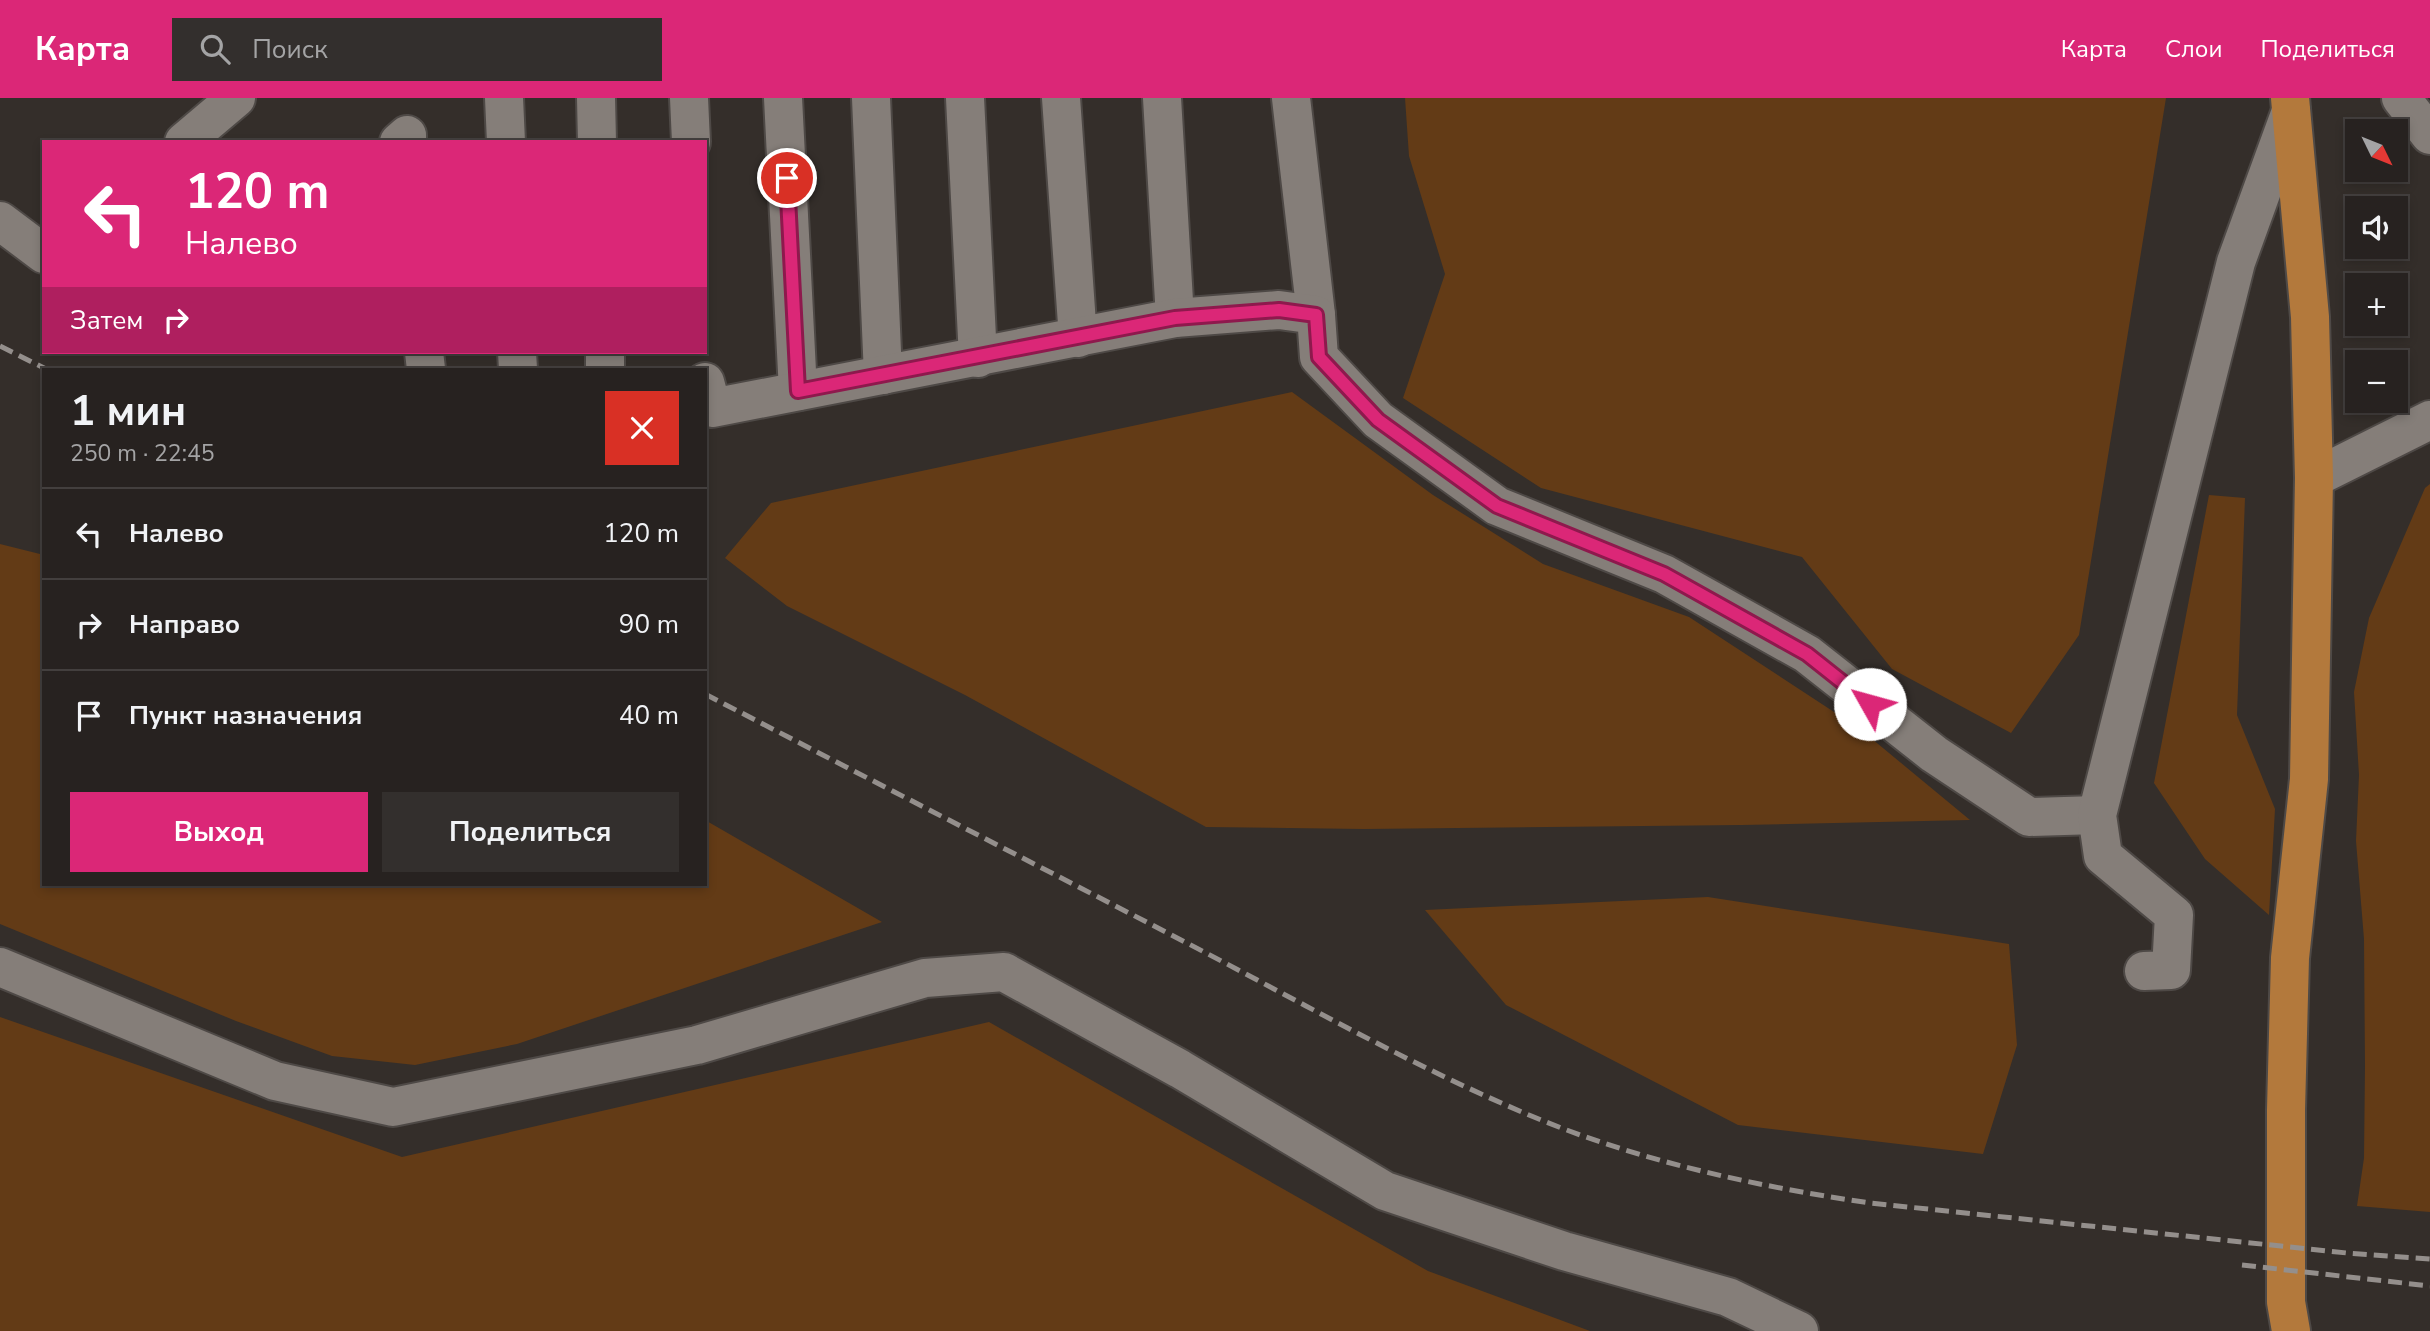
<!DOCTYPE html>
<html lang="ru">
<head>
<meta charset="utf-8">
<style>
	body { margin:0; font-family:"Nunito Sans",sans-serif; background:#332f2d; color:#f1f3f6; height:100vh; display:flex; flex-direction:column; font-size:26px; white-space:nowrap }
	* { box-sizing:border-box; margin:0 }
	p { font-size:23px; color:#a4a4a5 }
	.icon { flex:none; width:38px; height:38px; fill:none; stroke:currentColor; stroke-width:2; stroke-linecap:round; stroke-linejoin:round }
	.map { position:relative; flex:1; overflow:hidden }
	.panel { position:absolute; left:42px; top:270px; width:665px; height:518px; display:flex; flex-direction:column; background:#272220; border-radius:0px; box-shadow:0 4px 10px #0003,0 0 0 2px #433f3e }
	.panel>* { flex:none }
	.guide { position:absolute; left:42px; top:42px; width:665px; height:214px; border-radius:0px; box-shadow:0 4px 10px #0003,0 0 0 2px #433f3e; background:#db2777; color:#fff; overflow:hidden }
	.needle { width:46px; rotate:133deg }
	.buttons { position:absolute; left:2345px; top:21px; display:grid; gap:14px }
	.buttons a { display:grid; place-items:center; width:63px; height:63px; border-radius:0px; background:#272220; box-shadow:0 4px 10px #0003,0 0 0 2px #433f3e; font-size:35px }
	.pin { position:absolute; display:grid; place-items:center; width:60px; height:60px; color:#fff; margin:-30px; border:4px solid #fff; border-radius:50%; box-shadow:0 2px 7px #0007 }
	.me { position:absolute; width:77px; margin:-38px; rotate:308deg; stroke-linejoin:round; filter:drop-shadow(0 0 5px #0008) }
	.turn { display:flex; align-items:center; gap:24px; height:147px; padding:0 28px; font-size:32px }
	.turn .icon { width:91px; height:91px; stroke-width:2.5 }
	.turn b { display:block; font-size:49px; line-height:60px }
	.then { display:flex; align-items:center; height:66px; padding:0 28px; background:#0003; gap:14px; font-size:26px }
	.round { display:grid; place-items:center; flex:none; width:74px; height:74px; border-radius:0px; background:#332f2d }
	.head { display:flex; align-items:center; justify-content:space-between; height:119px; padding:0 28px }
	h1 { font-size:42px; font-weight:700; line-height:52px }
	.action { display:flex; gap:14px; margin-top:auto; padding:14px 28px }
	.action a { flex:1; height:80px; border-radius:0px; background:#db2777; color:#fff; font-size:28px; font-weight:700; line-height:80px; text-align:center }
	.action a+a { background:#332f2d; color:#f1f3f6 }
	ul { padding:0; list-style:none }
	li { display:flex; align-items:center; gap:21px; height:91px; padding:0 28px; border-top:2px solid #433f3e }
	li div { flex:1 }
	li b { display:block; font-size:26px }
	li em { font-style:normal }
	header { display:flex; align-items:center; gap:42px; box-sizing:border-box; height:98px; padding:0 35px; background:#db2777; color:#fff }
	header strong { font-size:33px }
	nav { display:flex; gap:38px; margin-inline-start:auto; font-size:24px }
	.search { width:490px; height:63px; background:#332f2d; display:flex; align-items:center; gap:18px; box-sizing:border-box; padding:0 24px; border-radius:0px; color:#a4a4a5; font-size:26px }
	.map>svg:first-child { display:block }
	.green { fill:#633b16 }
	.lines { fill:none; stroke-linecap:round; stroke-linejoin:round }
	.minor-casing { stroke:#4e4946; stroke-width:42 }
	.major-casing { stroke:#4e4946; stroke-width:42 }
	.minor { stroke:#857e79; stroke-width:38 }
	.major { stroke:#b3793c; stroke-width:38 }
	.rail { stroke:#948f8c; stroke-width:5; stroke-dasharray:14 7; stroke-linecap:butt }
	.route-casing { stroke:#8e194d; stroke-width:18 }
	.route { stroke:#db2777; stroke-width:12 }
</style>
</head>
<body>
<header>
<strong>Карта</strong>
<div class="search"><svg class="icon" aria-label="search" viewBox="0 0 24 24"><circle cx="10" cy="10" r="6"/><path d="M15 15l6 6"/></svg>Поиск</div>
<nav><a>Карта</a><a>Слои</a><a>Поделиться</a></nav>
</header>
<div class="map">
<svg width="2430" height="1233" viewBox="0 0 2430 1233">
	<rect width="100%" height="100%" fill="#342e2a"/>
	<!-- green -->
	<g class="green">
		<path d="M1405,0H2166L2079,537L2011,635L1892,571L1802,459L1541,390L1403,300L1445,176L1409,58Z"/>
		<path d="M1292,294L1433,397L1543,466L1689,519L1860,631L1970,722L1741,727L1364,731L1206,729L965,597L787,508L725,460L771,405Z"/>
		<path d="M2430,386V1114L2357,1108L2364,1060L2365,968L2364,841L2356,743L2359,677L2354,594L2369,520L2425,390Z"/>
		<path d="M2209,397L2245,400L2237,617L2275,711L2269,817L2205,761L2154,685Z"/>
		<path d="M0,446L44,457V786H705V722L882,824L517,946L415,967L332,958L236,923L0,826Z"/>
		<path d="M1708,799L2009,846L2017,947L1983,1056L1738,1027L1506,907L1425,812Z"/>
		<path d="M0,919L402,1059L989,924L1428,1173L1590,1233H0Z"/>
	</g>
	<g class="lines">
		<!-- minor casing -->
		<g class="minor-casing">
			<g id="minor">
				<path d="M504,0L506,44"/>
				<path d="M596,0L597,44"/>
				<path d="M689,0L691,44"/>
				<path d="M783,0L798,293"/>
				<path d="M871,0L883,277"/>
				<path d="M965,0L978,260"/>
				<path d="M1061,0L1078,240"/>
				<path d="M1162,0L1175,220"/>
				<path d="M1291,0L1316,217"/>
				<path d="M2401,0L2430,37"/>
				<path d="M184,44L236,0"/>
				<path d="M399,44L407,37V44"/>
				<path d="M0,123L44,156"/>
				<path d="M424,254L426,271"/>
				<path d="M517,254L518,271"/>
				<path d="M605,254V271"/>
				<path d="M705,284L712,310L1175,220L1279,212L1316,217L1319,259L1378,322L1497,408L1664,476L1807,556L1934,656L2029,719L2097,717"/>
				<path d="M2314,380L2430,322"/>
				<path d="M0,869L275,983L393,1009L697,947L925,880L1004,874L1180,971L1385,1093L1564,1153L1728,1199L1799,1233"/>
				<path d="M2144,873L2171,872L2174,817L2103,758L2097,717L2236,164L2291,13"/>
			</g>
		</g>
		<!-- major casing -->
		<g class="major-casing">
			<path id="major" d="M2290,0L2310,219L2314,380L2309,681L2290,860L2286,1012V1204L2291,1233"/>
		</g>
		<!-- minor -->
		<use href="#minor" class="minor"/>
		<!-- major -->
		<use href="#major" class="major"/>
		<!-- rail -->
		<g class="rail">
			<path d="M0,248L46,271"/>
			<path d="M705,596C865,679 1025,761 1185,844C1299,903 1410,967 1529,1017C1638,1063 1754,1088 1870,1105L2347,1155L2430,1161"/>
			<path d="M2242,1167L2430,1188"/>
		</g>
	</g>
	<g class="lines">
		<!-- route casing -->
		<g class="route-casing">
			<path id="route" d="M787,80L798,293L1175,220L1279,212L1316,217L1319,259L1378,322L1497,408L1664,476L1807,556L1870,606"/>
		</g>
		<!-- route -->
		<use href="#route" class="route"/>
	</g>
</svg>
<div class="buttons">
<a><svg class="needle" viewBox="-14 -14 28 28"><path d="M0-13l5 13h-10z" fill="#e53935"/><path d="M0 13l5-13h-10z" fill="#a4a4a5"/></svg></a>
<a><svg class="icon" aria-label="sound" viewBox="0 0 24 24"><path d="M4 9h4l5-4v14l-5-4H4zM17 9q2 3 0 6"/></svg></a>
<a>+</a>
<a>−</a>
</div>
<div class="pin" style="left:787px;top:80px;background:#d93025"><svg class="icon" aria-label="arrive" viewBox="0 0 24 24"><path d="M6 21V4h12l-3 4 3 4H6"/></svg></div>
<svg class="me" style="left:1870px;top:606px" viewBox="-20 -20 40 40"><circle r="19" fill="#fff"/><path d="M0-13L10 11 0 6-10 11z" fill="#db2777"/></svg>
<div class="guide">
<div class="turn"><svg class="icon" aria-label="left" viewBox="0 0 24 24"><path d="M17 20v-9H6M10 6l-5 5 5 5"/></svg><div><b>120 m</b>Налево</div></div>
<div class="then">Затем<svg class="icon" aria-label="right" viewBox="0 0 24 24"><path d="M7 20v-9h11M14 6l5 5-5 5"/></svg></div>
</div>
<section class="panel">
<div class="head"><div><h1>1 мин</h1><p>250 m · 22:45</p></div><a class="round" style="background:#d93025;color:#fff"><svg class="icon" aria-label="close" viewBox="0 0 24 24"><path d="M6 6l12 12M18 6L6 18"/></svg></a></div>
<ul>
<li><svg class="icon" aria-label="left" viewBox="0 0 24 24"><path d="M17 20v-9H6M10 6l-5 5 5 5"/></svg><div><b>Налево</b></div><em>120 m</em></li>
<li><svg class="icon" aria-label="right" viewBox="0 0 24 24"><path d="M7 20v-9h11M14 6l5 5-5 5"/></svg><div><b>Направо</b></div><em>90 m</em></li>
<li><svg class="icon" aria-label="arrive" viewBox="0 0 24 24"><path d="M6 21V4h12l-3 4 3 4H6"/></svg><div><b>Пункт назначения</b></div><em>40 m</em></li>
</ul>
<div class="action"><a>Выход</a><a>Поделиться</a></div>
</section>
</div>
</body>
</html>
